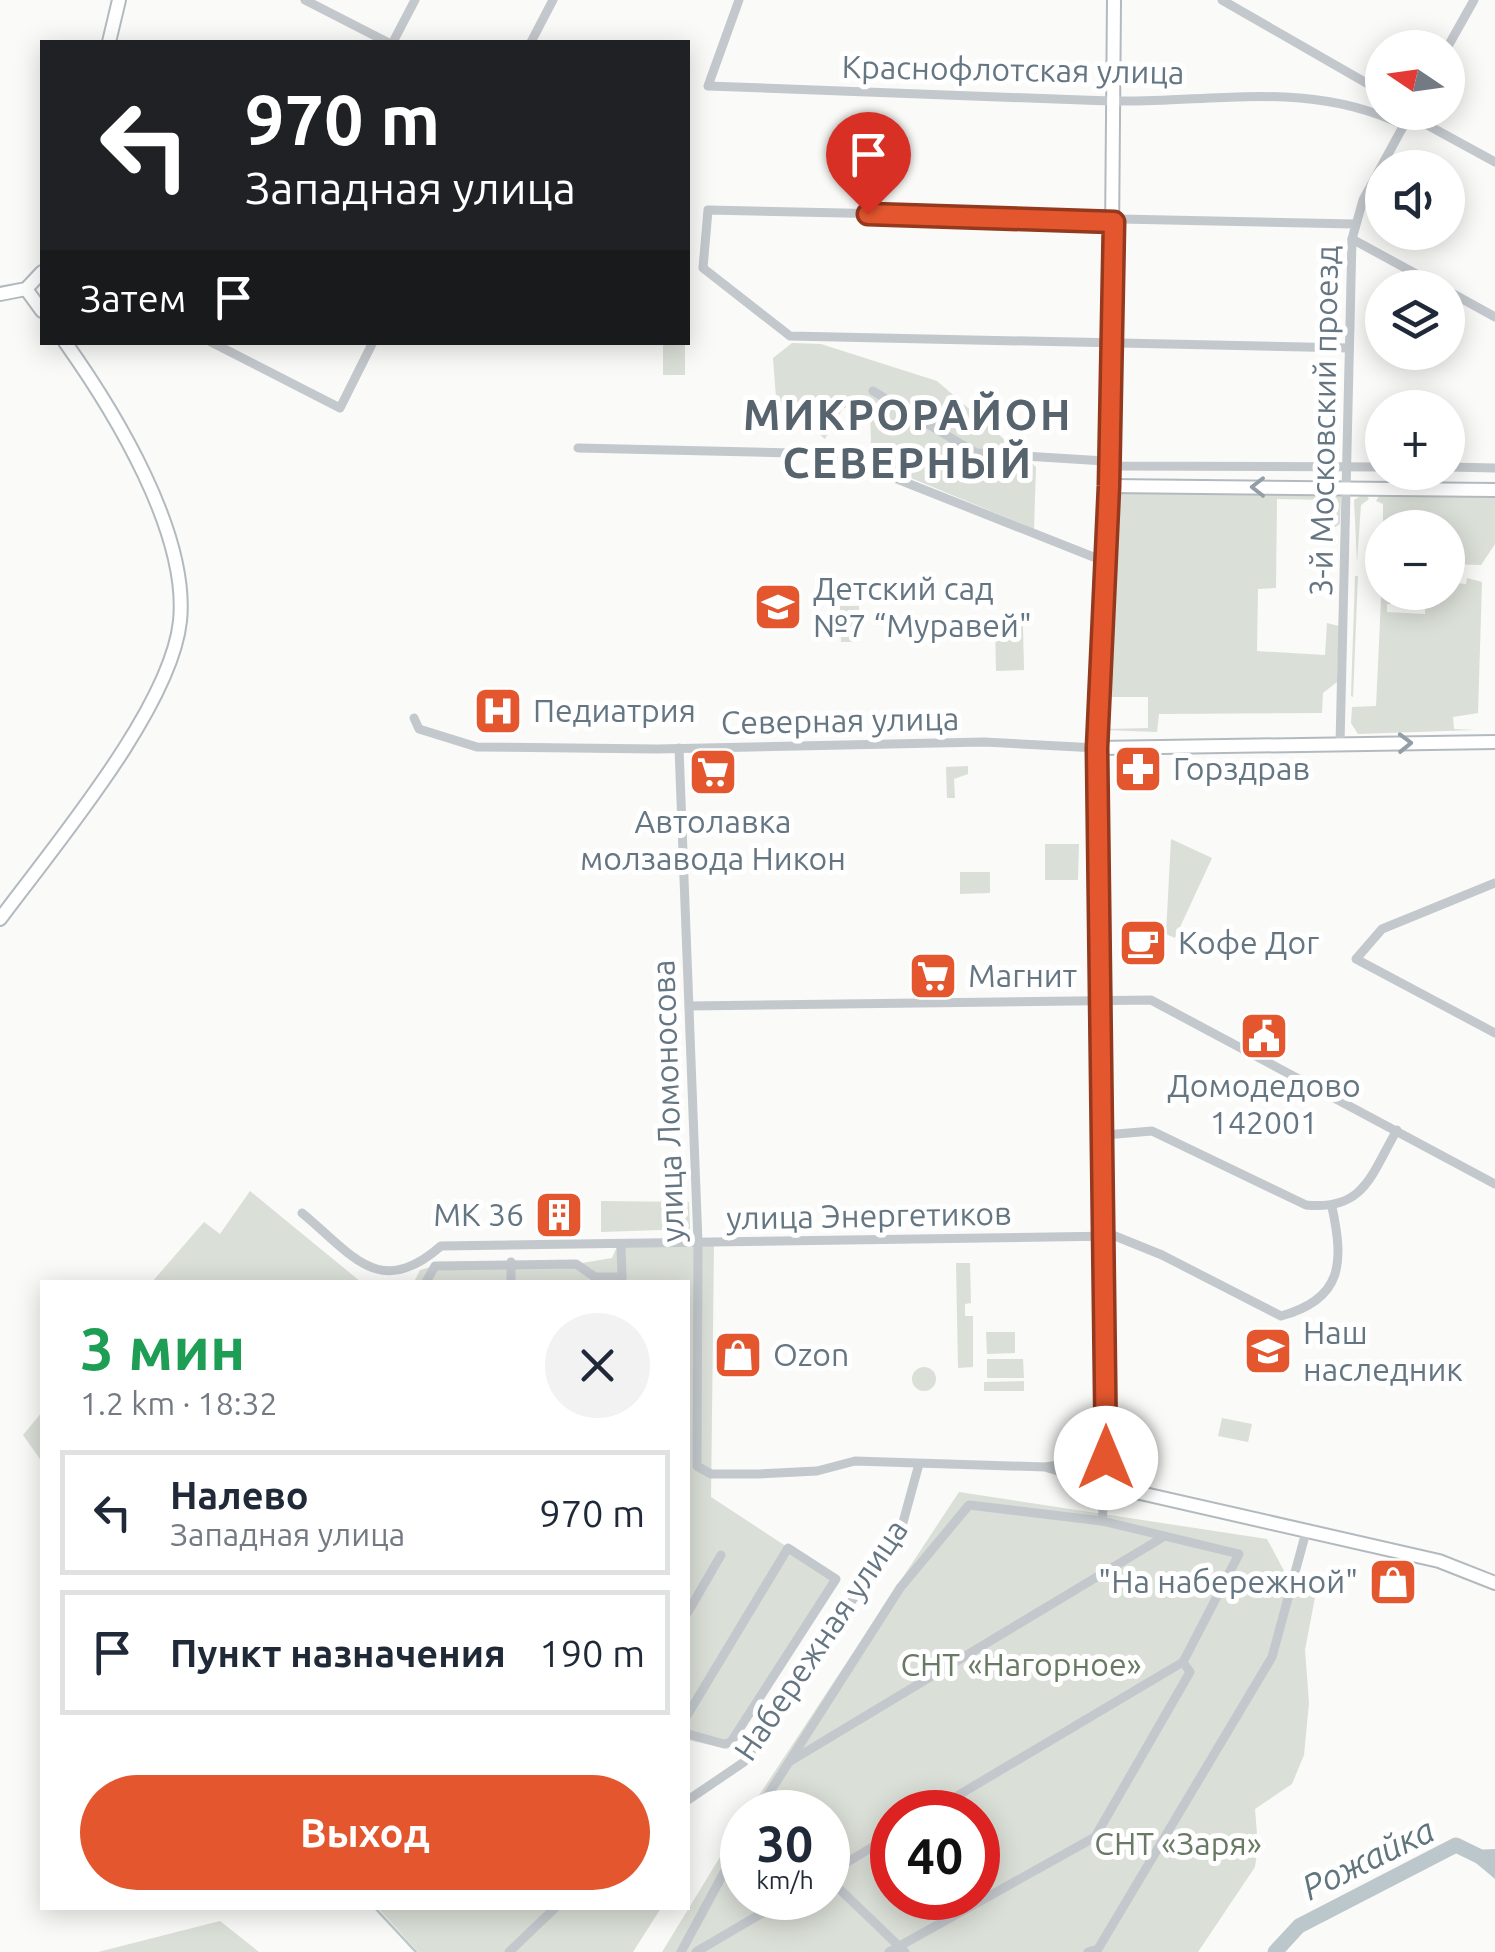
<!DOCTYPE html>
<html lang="ru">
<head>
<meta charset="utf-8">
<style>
	body { margin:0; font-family:Ubuntu,sans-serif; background:#f2f2f3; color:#1f2937; height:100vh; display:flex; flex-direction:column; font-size:38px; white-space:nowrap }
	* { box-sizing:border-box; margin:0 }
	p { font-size:32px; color:#747a83 }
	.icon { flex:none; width:55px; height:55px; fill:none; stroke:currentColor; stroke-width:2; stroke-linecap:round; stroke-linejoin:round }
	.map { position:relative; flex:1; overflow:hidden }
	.details { position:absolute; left:40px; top:1280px; width:650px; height:630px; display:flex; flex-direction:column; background:#fff; border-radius:0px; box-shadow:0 5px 25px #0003 }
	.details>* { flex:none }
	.top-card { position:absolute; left:40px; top:40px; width:650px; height:305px; border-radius:0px; box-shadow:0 5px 25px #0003; background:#202124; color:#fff; overflow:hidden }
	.needle { width:65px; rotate:283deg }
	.tools { position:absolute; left:1365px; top:30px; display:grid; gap:20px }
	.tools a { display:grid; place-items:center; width:100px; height:100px; border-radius:50%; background:#fff; box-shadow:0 5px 25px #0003; font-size:50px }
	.speed { position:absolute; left:720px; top:1790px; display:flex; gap:20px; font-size:50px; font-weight:700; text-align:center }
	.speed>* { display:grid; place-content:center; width:130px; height:130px; border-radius:50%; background:#fff; box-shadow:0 5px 25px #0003; line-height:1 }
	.speed small { font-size:25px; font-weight:400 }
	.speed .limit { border:15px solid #d22; background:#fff; color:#111 }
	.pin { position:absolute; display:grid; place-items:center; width:85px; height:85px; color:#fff; margin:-102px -42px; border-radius:50% 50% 50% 0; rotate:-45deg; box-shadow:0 0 10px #0007 }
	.pin .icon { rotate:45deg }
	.me { position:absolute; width:110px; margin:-55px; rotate:0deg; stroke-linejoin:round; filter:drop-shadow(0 0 8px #0008) }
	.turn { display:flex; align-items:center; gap:35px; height:210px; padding:0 40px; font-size:45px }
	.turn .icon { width:130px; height:130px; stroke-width:2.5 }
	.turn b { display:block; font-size:70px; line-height:85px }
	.then { display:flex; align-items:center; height:95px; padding:0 40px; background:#0003; gap:20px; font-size:38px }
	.round { display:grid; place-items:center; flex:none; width:105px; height:105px; border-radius:52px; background:#f2f2f3 }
	.headline { display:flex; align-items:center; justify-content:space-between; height:170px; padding:0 40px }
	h1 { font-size:60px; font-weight:700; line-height:75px; color:#1e9e55 }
	.primary-button { display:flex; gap:20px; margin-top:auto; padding:20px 40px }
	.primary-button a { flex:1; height:115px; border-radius:60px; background:#e4572e; color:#fff; font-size:40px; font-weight:700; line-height:115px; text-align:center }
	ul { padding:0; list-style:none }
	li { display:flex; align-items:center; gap:30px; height:125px; margin:0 20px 15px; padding:0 20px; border:5px solid #e0e1e3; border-radius:0px }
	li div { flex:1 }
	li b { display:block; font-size:38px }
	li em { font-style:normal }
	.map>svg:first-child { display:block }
	.green { fill:#dadfd7; fill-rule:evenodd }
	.water { fill:#bbc7cb }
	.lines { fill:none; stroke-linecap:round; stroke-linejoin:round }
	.stream { stroke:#bbc7cb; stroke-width:2.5 }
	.river { stroke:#bbc7cb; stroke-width:15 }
	.secondary-casing { stroke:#b3babf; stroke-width:16 }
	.street { stroke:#c3c8cc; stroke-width:9 }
	.secondary { stroke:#fff; stroke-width:12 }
	.oneway { stroke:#939fa8 }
	.route-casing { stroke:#94391e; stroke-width:25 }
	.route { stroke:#e4572e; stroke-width:18 }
	.labels { text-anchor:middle; stroke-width:10; stroke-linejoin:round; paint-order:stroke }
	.street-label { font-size:32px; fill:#657683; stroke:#fff }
	.poi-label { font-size:32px; fill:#657683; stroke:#fff; text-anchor:start }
	.park-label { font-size:32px; fill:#687a64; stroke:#fff }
	.water-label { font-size:35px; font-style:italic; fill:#60757c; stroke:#fff }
	.district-label { font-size:42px; font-weight:bold; letter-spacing:2.5px; fill:#57646e; stroke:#fff }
</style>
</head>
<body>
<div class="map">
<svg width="1495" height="1952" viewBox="0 0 1495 1952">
	<rect width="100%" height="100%" fill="#fafaf8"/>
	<!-- green -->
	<g class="green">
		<rect x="663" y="343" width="22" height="32"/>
		<path d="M792,343L821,344L937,381L1036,467L1034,529L865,459L871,442L870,409L843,408L825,439L776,398L773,358Z"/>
		<path d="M1327,491L1341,496L1340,524L1334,528L1328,525L1329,500L1277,499L1276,588L1258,589L1257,651L1325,655L1327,623L1339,626L1337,682L1323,693L1322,713L1159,714L1157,732L1105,730V721L1107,729L1148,728V697H1107L1105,707L1104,586L1112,585L1117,494Z"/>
		<path d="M1365,493L1369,499L1361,505L1357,562L1354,500Z"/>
		<path d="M1381,493L1495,498V544L1481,565L1448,564V528L1383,527V504L1376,501Z"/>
		<path d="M1355,576H1358L1353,697L1351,696Z"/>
		<path d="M1448,577H1455V583L1466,584L1467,578L1482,582L1478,713L1453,717L1454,729L1475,730L1358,734L1351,723L1352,707L1376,706L1382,579V592L1394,593V604H1387V612L1425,614L1426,593L1448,592Z"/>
		<path d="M840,606H859V642H841Z"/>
		<path d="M1023,626L1024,670L996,671L995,627Z"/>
		<path d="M968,766V774L954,779L955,798H947L946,767Z"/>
		<path d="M1171,839L1212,858L1175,938L1166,934Z"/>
		<path d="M1045,844H1079L1078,880H1045Z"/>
		<path d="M960,872H990V893L960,894Z"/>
		<path d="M250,1191L361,1282H152L204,1222L220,1234Z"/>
		<path d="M601,1201L689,1202L690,1229L601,1232Z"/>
		<path d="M714,1243L711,1497L839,1581L728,1749L688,1740V1282H414L420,1270L435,1266L576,1264L612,1258L618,1244Z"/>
		<path d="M956,1263H970L971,1303L965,1304V1316H973V1367L958,1368Z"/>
		<path d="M986,1332H1015V1353L987,1354Z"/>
		<path d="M987,1359H1023L1024,1378H987Z"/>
		<circle cx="924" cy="1379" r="12"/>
		<path d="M1024,1381V1391H984V1382Z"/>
		<path d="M42,1412V1462L23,1435Z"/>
		<path d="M1222,1418L1252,1424L1248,1442L1218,1436Z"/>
		<path d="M959,1492L1267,1539L1290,1582L1317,1587L1305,1650L1309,1703L1304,1755L1292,1784L1255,1809L1258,1847L1255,1867L1198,1952H662L742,1821V1898H828V1812H748ZM892,1812H978V1898H892Z"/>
		<path d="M378,1908H661L633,1952H418Z"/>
		<path d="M220,1921L259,1952H98Z"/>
	</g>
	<!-- water -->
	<path class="water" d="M1495,1849V1879L1470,1858L1474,1850Z"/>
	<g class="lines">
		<!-- stream -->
		<path class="stream" d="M375,1908L416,1952"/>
		<!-- river -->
		<path class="river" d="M1275,1952L1299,1926L1456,1845L1495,1864"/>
		<!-- secondary casing -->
		<g class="secondary-casing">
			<g id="secondary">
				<path d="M1114,0L1110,476L1097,748L1105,1135V1485L1439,1561L1495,1583"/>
				<path d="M109,42L119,0"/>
				<path d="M26,289L42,311"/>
				<path d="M0,294L26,289L42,272"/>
				<path d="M1109,486L1495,490"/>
				<path d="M1097,748L1495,742"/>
				<path d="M0,919C54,846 171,708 180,621C189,533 114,411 65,342"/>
			</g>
		</g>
		<!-- street -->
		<g class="street">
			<path d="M305,0L387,42"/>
			<path d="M739,0L708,86C842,91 977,97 1112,101C1212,103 1310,79 1403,125"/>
			<path d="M1222,0L1382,92"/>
			<path d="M393,42L415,0"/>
			<path d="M531,42L553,0"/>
			<path d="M1447,48L1474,0"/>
			<path d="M1409,115L1495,162"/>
			<path d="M1352,239L1442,288"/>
			<path d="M1448,291L1495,317"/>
			<path d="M211,342L340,408L373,342"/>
			<path d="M1349,348L790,336L703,268L708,210L1354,224"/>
			<path d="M873,391L976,453L1105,461L1109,466L1382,467"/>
			<path d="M578,448L834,454L1106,562"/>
			<path d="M1448,467L1495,468"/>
			<path d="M414,718L419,729L477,747L657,749L984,742L1097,748"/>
			<path d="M1340,744L1352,239L1363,200L1411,112"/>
			<path d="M679,748L698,1243L697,1466L711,1474H759L817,1471L855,1461L1045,1467L1106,1458"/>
			<path d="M1495,883L1382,929L1356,959L1495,1033"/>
			<path d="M690,1006L1151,1000L1495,1184"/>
			<path d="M1105,1135L1152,1131L1306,1205C1365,1211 1371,1174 1397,1130"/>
			<path d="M302,1213C353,1255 379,1300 441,1246L1115,1236L1162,1255L1281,1316C1343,1299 1344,1263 1332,1207"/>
			<path d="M621,1246L622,1278"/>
			<path d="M511,1262V1282"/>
			<path d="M426,1282L435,1266L576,1264L595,1277H622"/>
			<path d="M1048,1468L1105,1485L1102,1521"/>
			<path d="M688,1612L721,1555"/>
			<path d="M688,1714L788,1548L836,1579L731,1742L724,1744L688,1734"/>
			<path d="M789,1762L1165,1536"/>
			<path d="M688,1800L744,1762L902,1526L919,1464"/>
			<path d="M757,1812L900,1588L969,1505L1102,1521L1239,1554L1183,1662L930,1812"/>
			<path d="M828,1874L892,1835"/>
			<path d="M828,1878L905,1952"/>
			<path d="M509,1952L555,1908"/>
			<path d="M681,1952L742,1839"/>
			<path d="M696,1952L788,1898"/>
			<path d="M889,1952L1095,1837L1190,1672L1183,1662"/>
			<path d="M1088,1952L1098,1949L1272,1657L1306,1532"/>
		</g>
		<!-- secondary -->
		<use href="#secondary" class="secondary"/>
	</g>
	<!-- one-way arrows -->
	<defs><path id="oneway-chevron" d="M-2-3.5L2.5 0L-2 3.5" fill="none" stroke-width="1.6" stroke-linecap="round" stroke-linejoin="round" transform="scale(2.5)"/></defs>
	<g class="oneway">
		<use href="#oneway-chevron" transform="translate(1258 487) rotate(-180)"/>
		<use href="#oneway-chevron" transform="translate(1405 743) rotate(-1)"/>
	</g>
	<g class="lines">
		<!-- route casing -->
		<g class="route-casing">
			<path id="route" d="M868,214L1114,222L1109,486L1097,748L1106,1458"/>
		</g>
		<!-- route -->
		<use href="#route" class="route"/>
	</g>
	<!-- icons -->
	<defs>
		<g id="school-square" transform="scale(2.5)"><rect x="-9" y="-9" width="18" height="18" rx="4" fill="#e4572e" stroke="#fff"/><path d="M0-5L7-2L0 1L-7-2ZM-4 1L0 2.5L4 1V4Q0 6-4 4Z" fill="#fff"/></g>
		<g id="hospital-square" transform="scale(2.5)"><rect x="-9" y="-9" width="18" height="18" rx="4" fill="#e4572e" stroke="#fff"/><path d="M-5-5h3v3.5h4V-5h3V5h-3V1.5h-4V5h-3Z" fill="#fff"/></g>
		<g id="pharmacy-square" transform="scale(2.5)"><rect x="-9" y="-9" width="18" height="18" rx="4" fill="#e4572e" stroke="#fff"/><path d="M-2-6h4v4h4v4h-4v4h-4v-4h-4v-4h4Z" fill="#fff"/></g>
		<g id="supermarket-square" transform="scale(2.5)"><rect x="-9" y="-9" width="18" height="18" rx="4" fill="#e4572e" stroke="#fff"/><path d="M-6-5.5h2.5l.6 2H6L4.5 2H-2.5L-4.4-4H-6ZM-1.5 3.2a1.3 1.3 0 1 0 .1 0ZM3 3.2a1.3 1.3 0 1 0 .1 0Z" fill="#fff"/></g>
		<g id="cafe-square" transform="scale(2.5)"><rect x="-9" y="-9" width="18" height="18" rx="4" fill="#e4572e" stroke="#fff"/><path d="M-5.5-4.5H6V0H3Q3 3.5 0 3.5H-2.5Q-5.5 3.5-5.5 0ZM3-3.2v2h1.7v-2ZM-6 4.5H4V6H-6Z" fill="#fff"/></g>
		<g id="civic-square" transform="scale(2.5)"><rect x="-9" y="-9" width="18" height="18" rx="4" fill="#e4572e" stroke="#fff"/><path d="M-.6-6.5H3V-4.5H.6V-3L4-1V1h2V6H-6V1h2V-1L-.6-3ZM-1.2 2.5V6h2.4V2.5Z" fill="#fff"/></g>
		<g id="building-square" transform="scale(2.5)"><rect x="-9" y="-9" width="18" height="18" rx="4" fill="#e4572e" stroke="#fff"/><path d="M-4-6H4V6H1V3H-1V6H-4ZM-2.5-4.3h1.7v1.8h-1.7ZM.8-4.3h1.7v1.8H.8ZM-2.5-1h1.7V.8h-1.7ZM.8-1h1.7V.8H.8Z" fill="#fff"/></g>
		<g id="shop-square" transform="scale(2.5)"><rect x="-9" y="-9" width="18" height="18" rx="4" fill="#e4572e" stroke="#fff"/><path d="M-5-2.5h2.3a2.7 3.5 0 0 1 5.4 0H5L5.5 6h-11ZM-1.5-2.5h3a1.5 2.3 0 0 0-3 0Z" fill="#fff"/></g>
	</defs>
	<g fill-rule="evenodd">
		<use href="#school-square" x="778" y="607"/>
		<use href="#hospital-square" x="498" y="711"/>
		<use href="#pharmacy-square" x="1138" y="769"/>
		<use href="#supermarket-square" x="713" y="772"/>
		<use href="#cafe-square" x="1143" y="943"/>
		<use href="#supermarket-square" x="933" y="976"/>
		<use href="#civic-square" x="1264" y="1036"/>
		<use href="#building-square" x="559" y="1215"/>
		<use href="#school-square" x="1268" y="1351"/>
		<use href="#shop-square" x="738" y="1355"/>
		<use href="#shop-square" x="1393" y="1582"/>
	</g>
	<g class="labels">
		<!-- street labels -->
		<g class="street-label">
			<text transform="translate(1013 70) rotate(1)" y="11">Краснофлотская улица</text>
			<text transform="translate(1324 421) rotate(-89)" y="11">3-й Московский проезд</text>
			<text transform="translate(840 721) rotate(-1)" y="11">Северная улица</text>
			<text transform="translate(668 1101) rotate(-92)" y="11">улица Ломоносова</text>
			<text transform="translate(869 1216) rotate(-1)" y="11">улица Энергетиков</text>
			<text transform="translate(821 1640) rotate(-56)" y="11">Набережная улица</text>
		</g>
		<!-- poi labels -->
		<g class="poi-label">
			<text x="813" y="600">Детский сад<tspan x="813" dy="37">№7 “Муравей"</tspan></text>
			<text x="533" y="722">Педиатрия</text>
			<text x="1173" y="780">Горздрав</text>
			<text x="713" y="833" text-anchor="middle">Автолавка<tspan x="713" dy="37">молзавода Никон</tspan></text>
			<text x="1178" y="954">Кофе Дог</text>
			<text x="968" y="987">Магнит</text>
			<text x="1264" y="1097" text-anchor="middle">Домодедово<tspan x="1264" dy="37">142001</tspan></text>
			<text x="524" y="1226" text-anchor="end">МК 36</text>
			<text x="1303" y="1344">Наш<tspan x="1303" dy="37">наследник</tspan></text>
			<text x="773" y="1366">Ozon</text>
			<text x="1358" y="1593" text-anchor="end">"На набережной"</text>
		</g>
		<!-- park labels -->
		<g class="park-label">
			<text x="1021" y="1676">СНТ «Нагорное»</text>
			<text x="1178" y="1855">СНТ «Заря»</text>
		</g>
		<!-- water labels -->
		<g class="water-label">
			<text transform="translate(1368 1859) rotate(-26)" y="12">Рожайка</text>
		</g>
		<!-- district labels -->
		<g class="district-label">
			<text x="908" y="430">МИКРОРАЙОН<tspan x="908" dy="48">СЕВЕРНЫЙ</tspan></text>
		</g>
	</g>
</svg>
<div class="tools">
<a><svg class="needle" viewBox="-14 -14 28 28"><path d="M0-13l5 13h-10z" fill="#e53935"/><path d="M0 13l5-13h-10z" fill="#747a83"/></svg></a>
<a><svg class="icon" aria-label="sound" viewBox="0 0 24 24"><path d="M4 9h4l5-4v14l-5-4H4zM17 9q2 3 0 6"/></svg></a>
<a><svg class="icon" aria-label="layers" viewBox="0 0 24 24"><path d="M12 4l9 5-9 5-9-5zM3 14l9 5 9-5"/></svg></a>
<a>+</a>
<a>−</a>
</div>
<div class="speed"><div>30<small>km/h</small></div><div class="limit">40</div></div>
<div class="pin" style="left:868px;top:214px;background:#d93025"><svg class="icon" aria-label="arrive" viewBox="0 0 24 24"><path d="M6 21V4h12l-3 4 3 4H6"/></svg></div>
<svg class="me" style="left:1106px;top:1458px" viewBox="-20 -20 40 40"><circle r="19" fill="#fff"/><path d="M0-13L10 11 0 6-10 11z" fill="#e4572e"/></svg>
<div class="top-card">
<div class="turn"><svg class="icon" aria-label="left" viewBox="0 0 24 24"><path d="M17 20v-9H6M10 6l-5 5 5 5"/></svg><div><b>970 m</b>Западная улица</div></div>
<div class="then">Затем<svg class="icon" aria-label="arrive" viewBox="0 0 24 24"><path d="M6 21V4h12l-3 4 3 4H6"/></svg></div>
</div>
<section class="details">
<div class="headline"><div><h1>3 мин</h1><p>1.2 km · 18:32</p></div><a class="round"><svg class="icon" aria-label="close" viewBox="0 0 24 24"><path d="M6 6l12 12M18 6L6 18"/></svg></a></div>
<ul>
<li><svg class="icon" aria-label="left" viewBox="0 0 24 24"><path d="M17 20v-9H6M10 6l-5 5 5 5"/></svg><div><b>Налево</b><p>Западная улица</p></div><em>970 m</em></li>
<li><svg class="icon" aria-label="arrive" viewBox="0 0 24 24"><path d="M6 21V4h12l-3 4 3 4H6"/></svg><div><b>Пункт назначения</b></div><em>190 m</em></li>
</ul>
<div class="primary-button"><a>Выход</a></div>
</section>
</div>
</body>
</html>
